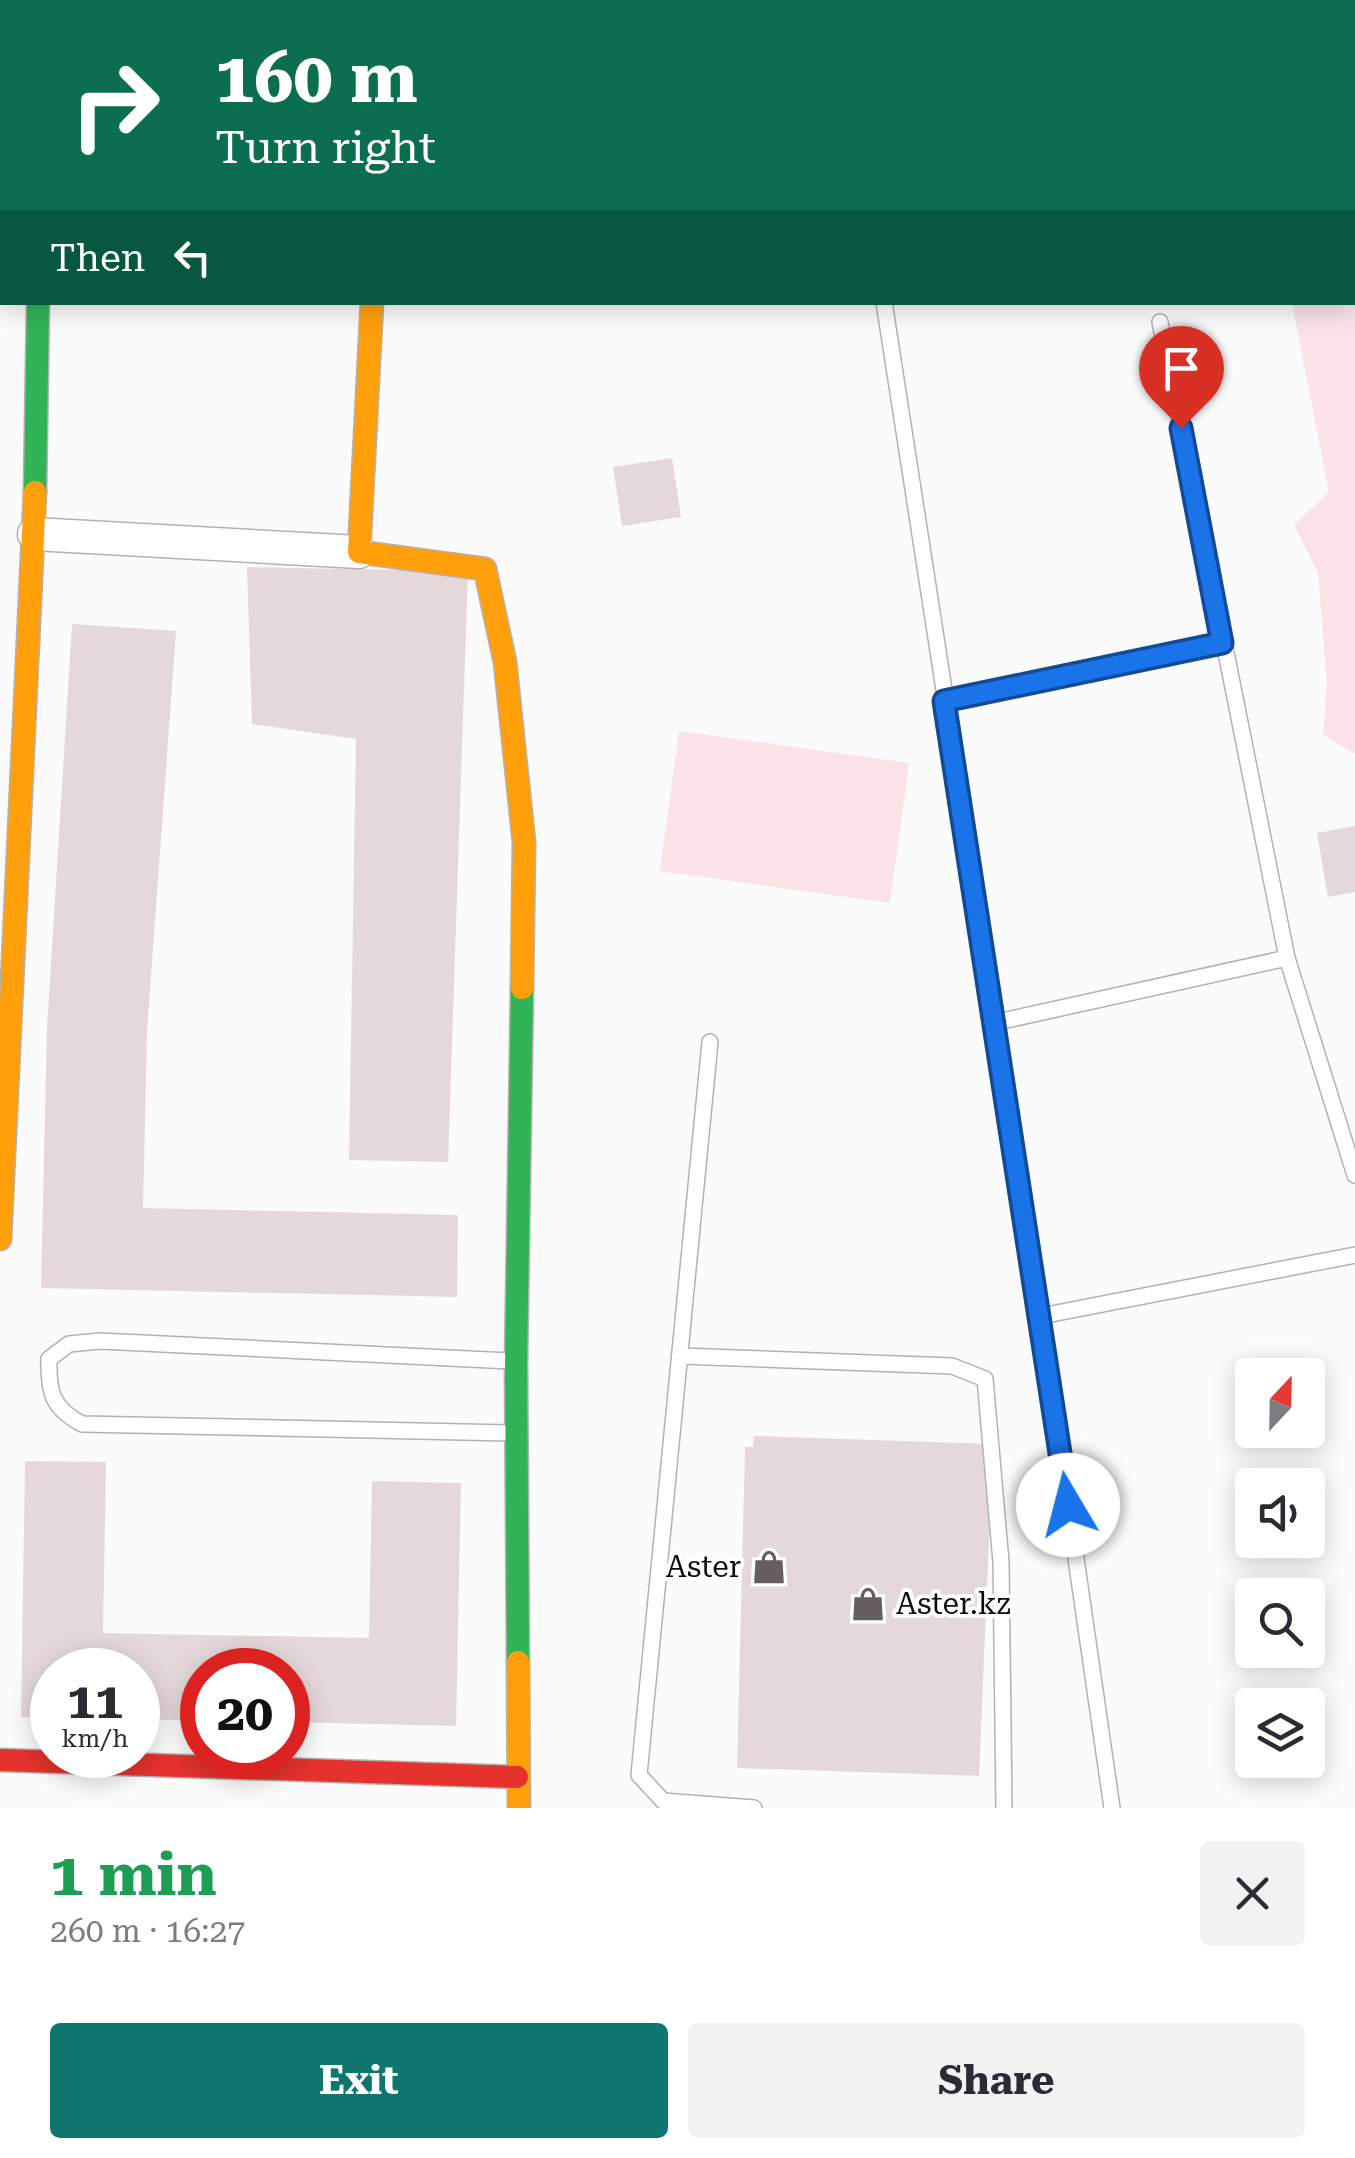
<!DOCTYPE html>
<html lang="en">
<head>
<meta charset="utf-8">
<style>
	body { margin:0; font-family:"Roboto Serif",serif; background:#f2f2f3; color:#2b2b33; height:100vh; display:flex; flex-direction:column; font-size:38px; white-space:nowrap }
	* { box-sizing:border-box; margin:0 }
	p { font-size:32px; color:#7c7c81 }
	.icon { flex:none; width:55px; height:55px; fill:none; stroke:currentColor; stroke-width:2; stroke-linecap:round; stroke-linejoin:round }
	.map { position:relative; height:1808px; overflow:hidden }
	.details { display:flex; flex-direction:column; background:#fff; flex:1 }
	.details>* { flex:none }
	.hud { position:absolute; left:0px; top:0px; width:1355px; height:305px; box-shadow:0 5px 25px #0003; background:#0b6e4f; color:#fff; overflow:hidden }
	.needle { width:65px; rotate:22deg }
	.controls { position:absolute; left:1235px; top:1358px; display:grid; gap:20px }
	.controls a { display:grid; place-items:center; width:90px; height:90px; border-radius:10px; background:#fff; box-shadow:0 5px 25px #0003; font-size:50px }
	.speed { position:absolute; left:30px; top:1648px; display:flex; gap:20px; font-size:50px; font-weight:700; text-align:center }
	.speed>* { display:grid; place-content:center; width:130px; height:130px; border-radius:50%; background:#fff; box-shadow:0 5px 25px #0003; line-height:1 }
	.speed small { font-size:25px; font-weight:400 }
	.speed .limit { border:15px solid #d22; background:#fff; color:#111 }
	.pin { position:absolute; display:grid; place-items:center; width:85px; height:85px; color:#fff; margin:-102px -42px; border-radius:50% 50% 50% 0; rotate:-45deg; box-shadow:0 0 10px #0007 }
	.pin .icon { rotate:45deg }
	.me { position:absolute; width:110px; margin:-55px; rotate:352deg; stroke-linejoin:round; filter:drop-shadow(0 0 8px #0008) }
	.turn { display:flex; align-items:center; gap:35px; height:210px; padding:0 50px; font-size:45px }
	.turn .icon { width:130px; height:130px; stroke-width:2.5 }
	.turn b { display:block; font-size:70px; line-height:85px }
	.then { display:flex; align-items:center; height:95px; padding:0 50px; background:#0003; gap:20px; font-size:38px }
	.round { display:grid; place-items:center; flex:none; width:105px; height:105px; border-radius:10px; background:#f2f2f3 }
	.summary { display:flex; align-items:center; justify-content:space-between; height:170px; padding:0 50px }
	h1 { font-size:60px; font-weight:700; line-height:75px; color:#1e9e55 }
	.cta { display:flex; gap:20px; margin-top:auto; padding:20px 50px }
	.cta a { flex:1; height:115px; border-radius:10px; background:#0f766e; color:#fff; font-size:40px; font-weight:700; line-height:115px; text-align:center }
	.cta a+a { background:#f2f2f3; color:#2b2b33 }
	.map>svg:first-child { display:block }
	.green { fill:#fae2e6 }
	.building { fill:#e4d8da }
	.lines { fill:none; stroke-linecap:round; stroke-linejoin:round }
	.lane-casing { stroke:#b7b0b1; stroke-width:18 }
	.street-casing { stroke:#b7b0b1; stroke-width:35 }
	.fast-casing { stroke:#b7b0b1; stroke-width:25 }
	.slow-casing { stroke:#b7b0b1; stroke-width:25 }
	.jam-casing { stroke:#b7b0b1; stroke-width:25 }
	.lane { stroke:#fefefe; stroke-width:15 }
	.street { stroke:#fefefe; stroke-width:32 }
	.fast { stroke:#30b455; stroke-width:22 }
	.slow { stroke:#ff9f0a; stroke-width:22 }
	.jam { stroke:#e5322d; stroke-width:22 }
	.route-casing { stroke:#114b97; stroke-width:25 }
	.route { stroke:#1a73e8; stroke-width:18 }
	.labels { text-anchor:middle; stroke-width:8; stroke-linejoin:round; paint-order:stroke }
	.poi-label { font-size:30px; fill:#16090c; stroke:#fff; text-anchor:end }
</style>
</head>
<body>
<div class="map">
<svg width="1355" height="1808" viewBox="0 0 1355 1808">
	<rect width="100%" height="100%" fill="#fbfbfb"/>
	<!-- green -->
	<g class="green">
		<path d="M1355,217V754L1323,735L1327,684L1318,573L1294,525L1329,492L1292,303L1352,302Z"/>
		<path d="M679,731L909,763L890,903L660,871Z"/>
	</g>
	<!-- building -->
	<g class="building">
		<path d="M672,458L681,517L622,526L613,467Z"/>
		<path d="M247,567L468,571L448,1162L349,1160L356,739L252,724Z"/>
		<path d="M72,624L176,631L147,1031L143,1208L458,1215L457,1297L41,1288L47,1028Z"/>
		<path d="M1355,826V892L1328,897L1317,833Z"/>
		<path d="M754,1436L993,1444L979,1776L737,1768L745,1447H753Z"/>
		<path d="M25,1461L106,1462L103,1633L369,1638L372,1481L461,1483L456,1726L288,1722V1670H202V1721L138,1719V1670H52V1718L21,1717Z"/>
	</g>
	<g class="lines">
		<!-- lane casing -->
		<g class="lane-casing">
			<g id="lane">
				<path d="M835,0L836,2"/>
				<path d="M885,0V2"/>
				<path d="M884,302L1041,1316L1112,1808"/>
				<path d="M1160,322L1287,958L1355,1175"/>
				<path d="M944,701L1222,643"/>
				<path d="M993,1023L1287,958"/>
				<path d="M710,1042L639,1775L663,1801L754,1808"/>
				<path d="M1041,1316L1355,1255"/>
				<path d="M680,1356L952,1366L985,1379L1001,1562L1004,1808"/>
				<path d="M512,1361L100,1341L69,1344L49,1359C48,1392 52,1408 82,1424L515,1433"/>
			</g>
		</g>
		<!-- street casing -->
		<g class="street-casing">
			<g id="street">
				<path d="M1237,0L1238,2"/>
				<path d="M44,2V0"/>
				<path d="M389,2V0"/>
				<path d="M1352,159L1355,158"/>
				<path d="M34,534L359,552"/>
			</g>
		</g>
		<!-- fast casing -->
		<g class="fast-casing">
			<g id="fast">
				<path d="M35,492L38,302"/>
				<path d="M518,1662L516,1362L522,988"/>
			</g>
		</g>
		<!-- slow casing -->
		<g class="slow-casing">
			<g id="slow">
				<path d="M372,302L359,552L485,569L505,662L524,842L522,988"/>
				<path d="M0,1239L35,492"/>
				<path d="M518,1662L519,1808"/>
			</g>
		</g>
		<!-- jam casing -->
		<g class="jam-casing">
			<path id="jam" d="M0,1760L517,1777"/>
		</g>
		<!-- lane -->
		<use href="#lane" class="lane"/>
		<!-- street -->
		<use href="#street" class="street"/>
		<!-- fast -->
		<use href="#fast" class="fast"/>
		<!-- slow -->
		<use href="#slow" class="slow"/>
		<!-- jam -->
		<use href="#jam" class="jam"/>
	</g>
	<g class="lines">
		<!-- route casing -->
		<g class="route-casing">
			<path id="route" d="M1068,1505L944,701L1222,643L1181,428"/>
		</g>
		<!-- route -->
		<use href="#route" class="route"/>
	</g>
	<!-- icons -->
	<defs>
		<g id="shop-bare" transform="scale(2.7)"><path d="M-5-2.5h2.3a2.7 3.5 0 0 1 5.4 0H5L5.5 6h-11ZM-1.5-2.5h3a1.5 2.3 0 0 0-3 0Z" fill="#665e60" stroke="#fff" stroke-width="2.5" paint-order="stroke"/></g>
	</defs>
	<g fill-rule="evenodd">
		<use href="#shop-bare" x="769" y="1567"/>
		<use href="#shop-bare" x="868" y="1604"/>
	</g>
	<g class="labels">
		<!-- poi labels -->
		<g class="poi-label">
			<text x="741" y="1577">Aster</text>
			<text x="896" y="1614" text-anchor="start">Aster.kz</text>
		</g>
	</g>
</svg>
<div class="controls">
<a><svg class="needle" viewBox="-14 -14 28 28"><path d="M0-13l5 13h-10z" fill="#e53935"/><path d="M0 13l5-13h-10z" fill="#7c7c81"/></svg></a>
<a><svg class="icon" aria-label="sound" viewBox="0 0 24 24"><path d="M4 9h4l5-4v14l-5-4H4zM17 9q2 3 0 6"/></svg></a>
<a><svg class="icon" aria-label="search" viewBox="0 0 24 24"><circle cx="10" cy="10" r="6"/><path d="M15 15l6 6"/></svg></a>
<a><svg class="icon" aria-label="layers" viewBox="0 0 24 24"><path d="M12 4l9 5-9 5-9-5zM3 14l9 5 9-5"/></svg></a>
</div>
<div class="speed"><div>11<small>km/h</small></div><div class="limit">20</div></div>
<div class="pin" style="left:1181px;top:428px;background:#d93025"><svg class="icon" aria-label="arrive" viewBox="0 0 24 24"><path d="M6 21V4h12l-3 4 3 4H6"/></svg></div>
<svg class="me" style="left:1068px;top:1505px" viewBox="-20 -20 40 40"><circle r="19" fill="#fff"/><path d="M0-13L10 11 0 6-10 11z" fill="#1a73e8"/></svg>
<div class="hud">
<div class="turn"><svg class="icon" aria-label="right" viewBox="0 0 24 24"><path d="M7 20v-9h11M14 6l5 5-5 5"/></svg><div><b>160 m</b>Turn right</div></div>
<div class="then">Then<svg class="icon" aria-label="left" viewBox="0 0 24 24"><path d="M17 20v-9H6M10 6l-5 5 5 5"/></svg></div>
</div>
</div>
<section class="details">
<div class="summary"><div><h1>1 min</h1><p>260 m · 16:27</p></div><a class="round"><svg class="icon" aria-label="close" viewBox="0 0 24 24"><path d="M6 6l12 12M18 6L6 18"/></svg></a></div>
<div class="cta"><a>Exit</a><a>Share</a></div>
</section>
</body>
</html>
